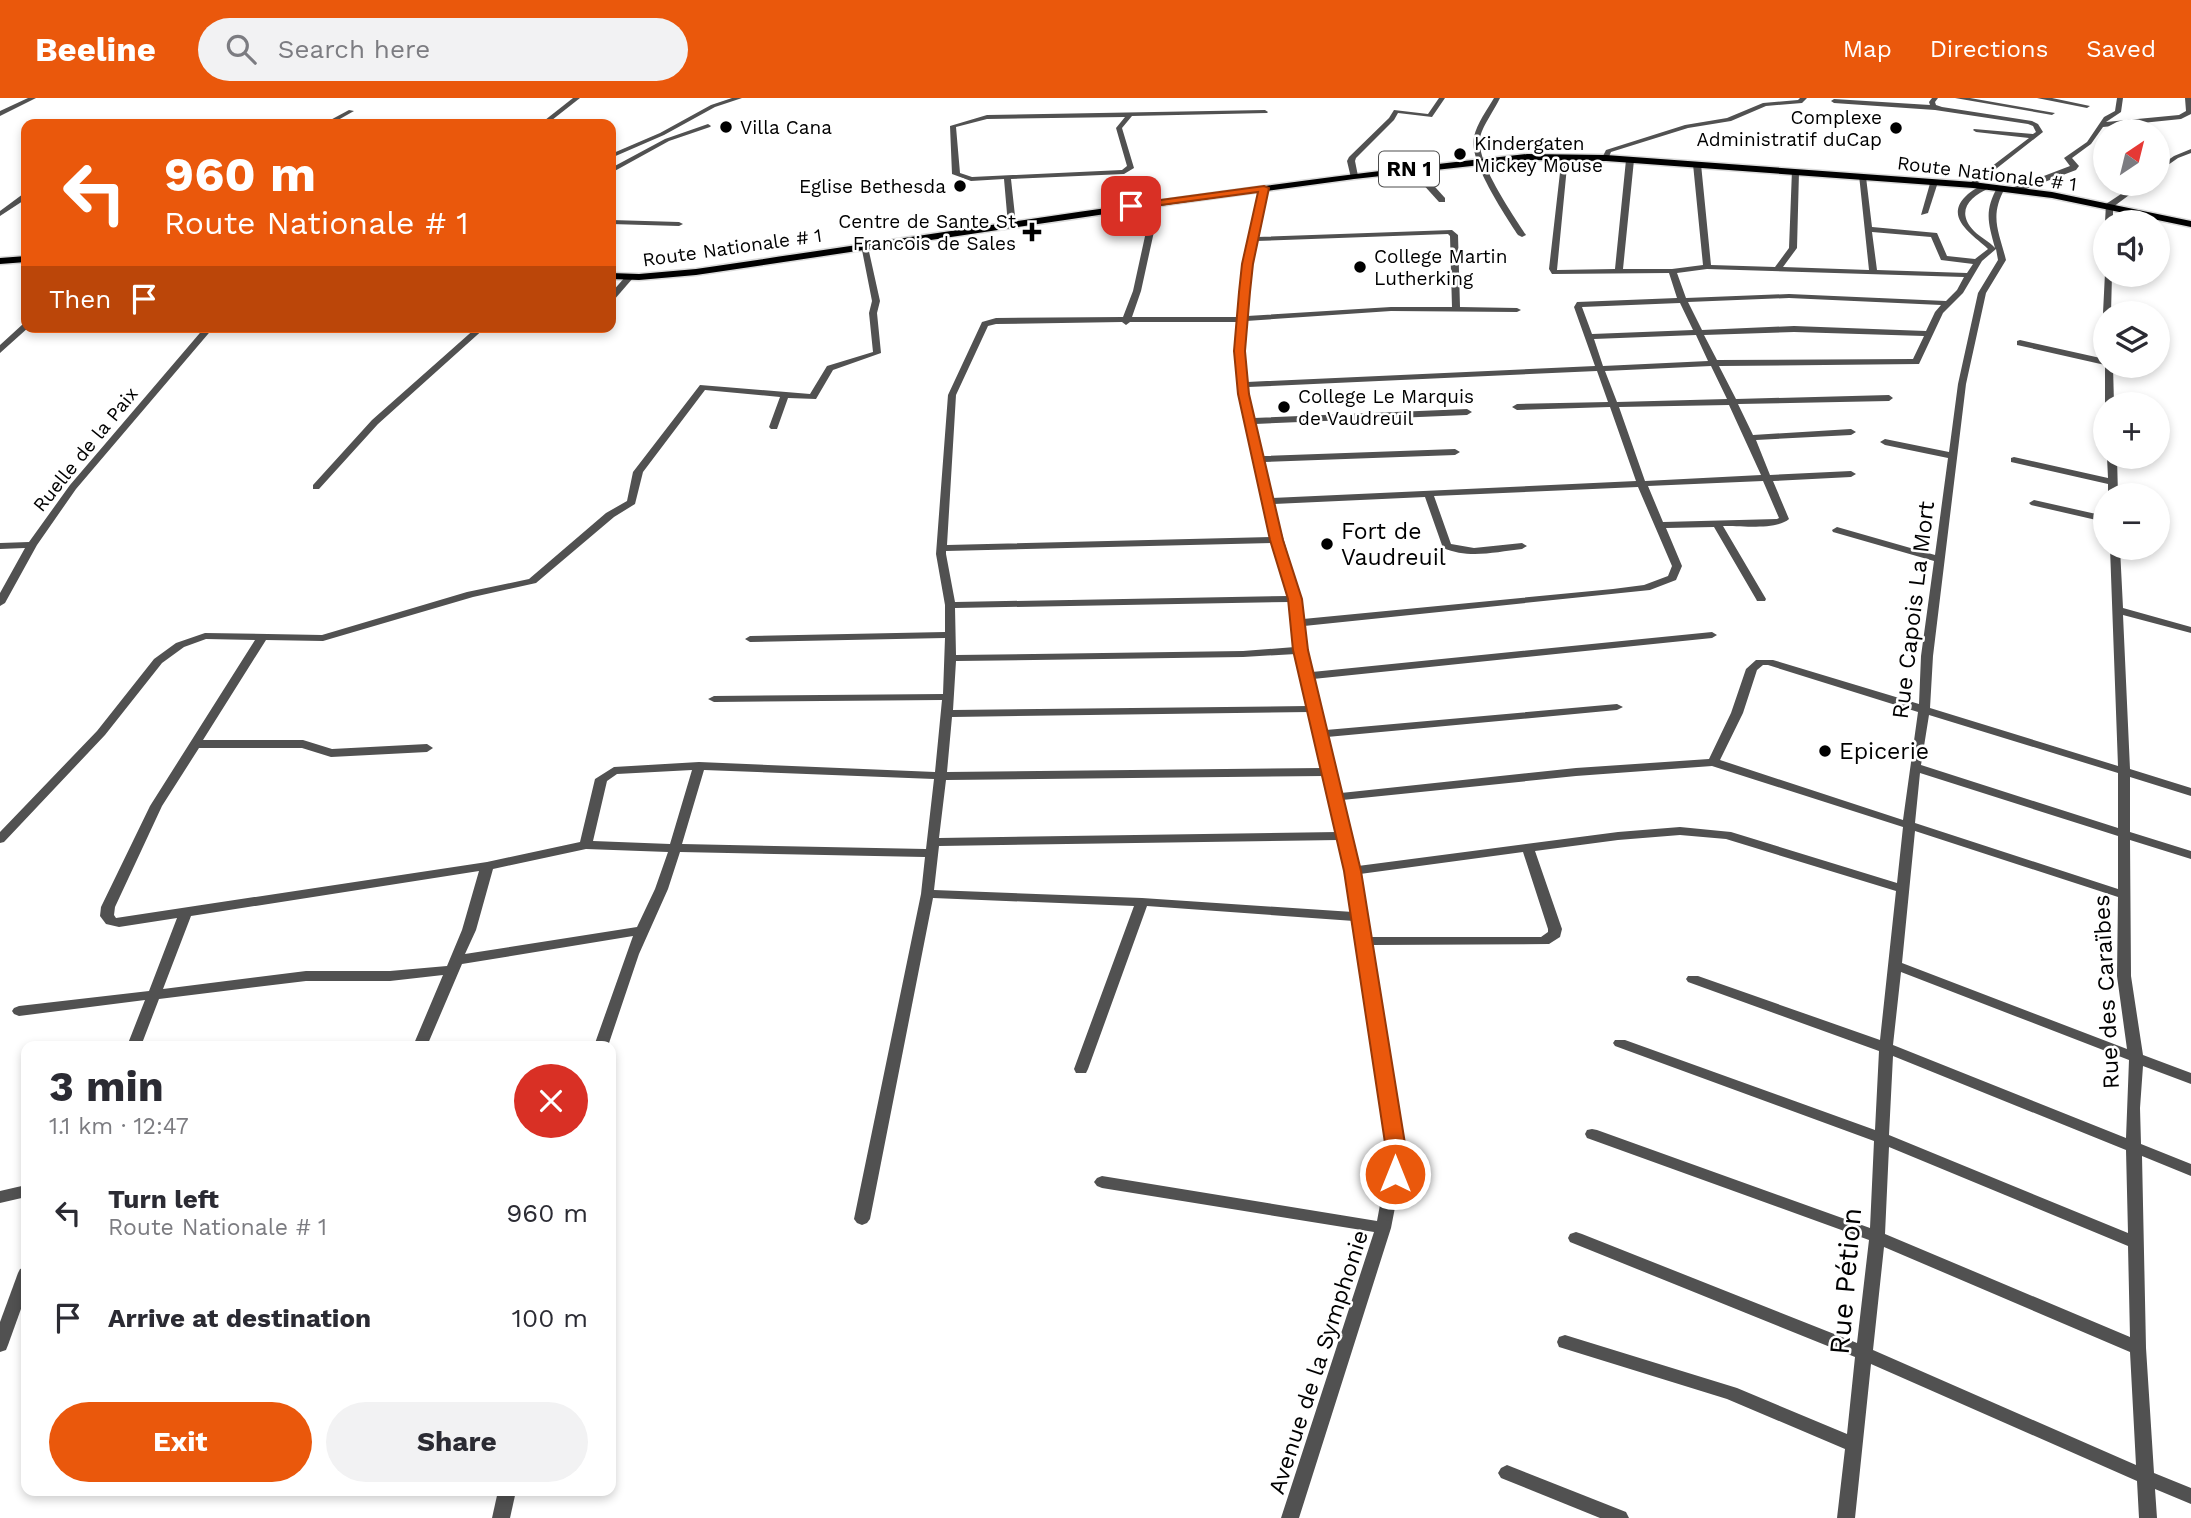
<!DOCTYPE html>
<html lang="en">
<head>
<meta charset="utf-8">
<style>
	body { margin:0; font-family:"Work Sans",sans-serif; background:#f2f2f3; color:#2b2b33; height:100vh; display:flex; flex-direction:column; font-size:26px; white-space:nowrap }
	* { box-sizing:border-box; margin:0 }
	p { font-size:23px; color:#7c7c81 }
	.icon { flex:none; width:38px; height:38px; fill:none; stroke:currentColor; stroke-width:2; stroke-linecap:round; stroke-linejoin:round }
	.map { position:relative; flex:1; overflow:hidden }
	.drawer { position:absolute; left:21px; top:943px; width:595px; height:455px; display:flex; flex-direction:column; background:#fff; border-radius:14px; box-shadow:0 4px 10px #0003 }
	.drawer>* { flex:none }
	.hud { position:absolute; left:21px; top:21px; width:595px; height:214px; border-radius:14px; box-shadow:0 4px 10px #0003; background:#ea580c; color:#fff; overflow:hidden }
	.needle { width:46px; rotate:35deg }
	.controls { position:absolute; left:2093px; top:21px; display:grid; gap:14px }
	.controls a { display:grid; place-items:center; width:77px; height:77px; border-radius:50%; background:#fff; box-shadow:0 4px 10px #0003; font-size:35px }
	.pin { position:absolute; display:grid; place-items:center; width:60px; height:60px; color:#fff; margin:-30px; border-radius:14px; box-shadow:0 4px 10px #0006 }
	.me { position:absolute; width:77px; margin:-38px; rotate:0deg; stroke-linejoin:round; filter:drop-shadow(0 0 5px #0008) }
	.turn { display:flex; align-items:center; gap:24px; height:147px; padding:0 28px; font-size:32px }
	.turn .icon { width:91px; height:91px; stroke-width:2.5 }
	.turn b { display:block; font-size:49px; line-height:60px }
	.then { display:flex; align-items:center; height:66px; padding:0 28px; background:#0003; gap:14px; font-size:26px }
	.round { display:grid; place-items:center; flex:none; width:74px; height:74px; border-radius:37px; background:#f2f2f3 }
	.head { display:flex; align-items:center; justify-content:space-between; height:119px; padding:0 28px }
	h1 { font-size:42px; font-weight:700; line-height:52px }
	.cta { display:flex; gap:14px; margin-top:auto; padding:14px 28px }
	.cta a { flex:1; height:80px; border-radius:42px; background:#ea580c; color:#fff; font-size:28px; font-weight:700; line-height:80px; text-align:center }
	.cta a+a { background:#f2f2f3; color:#2b2b33 }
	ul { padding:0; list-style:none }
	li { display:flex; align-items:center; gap:21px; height:105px; padding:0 28px }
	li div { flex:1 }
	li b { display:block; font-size:26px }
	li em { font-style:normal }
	header { display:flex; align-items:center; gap:42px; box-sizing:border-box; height:98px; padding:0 35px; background:#ea580c; color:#fff }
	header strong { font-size:33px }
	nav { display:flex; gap:38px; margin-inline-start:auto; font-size:24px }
	.search { width:490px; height:63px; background:#f2f2f3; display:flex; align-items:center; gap:18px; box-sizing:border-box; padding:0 24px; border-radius:38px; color:#7c7c81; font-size:26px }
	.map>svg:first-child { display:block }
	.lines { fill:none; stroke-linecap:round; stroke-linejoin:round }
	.primary-casing { stroke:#dbdbdb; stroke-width:3 }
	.minor { fill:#515151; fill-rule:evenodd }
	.primary { fill:#000; fill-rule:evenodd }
	.route { fill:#ea580c; stroke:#983908; stroke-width:2 }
	.poi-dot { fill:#000; stroke:#fff; stroke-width:2.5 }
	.labels { text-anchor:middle; stroke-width:5; stroke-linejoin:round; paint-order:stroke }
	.far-poi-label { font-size:19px; fill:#000; stroke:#fff; text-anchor:start }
	.far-street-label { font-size:19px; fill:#000; stroke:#fff }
	.shield { fill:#fff; stroke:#4c4c4c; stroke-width:2 }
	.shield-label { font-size:21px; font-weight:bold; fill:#000 }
	.poi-label { font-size:23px; fill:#000; stroke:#fff; text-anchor:start }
	.street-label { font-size:23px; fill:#000; stroke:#fff }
	.near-street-label { font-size:28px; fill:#000; stroke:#fff }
</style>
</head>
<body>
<header>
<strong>Beeline</strong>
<div class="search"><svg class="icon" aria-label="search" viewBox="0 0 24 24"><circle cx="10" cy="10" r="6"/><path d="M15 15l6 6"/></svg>Search here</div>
<nav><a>Map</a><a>Directions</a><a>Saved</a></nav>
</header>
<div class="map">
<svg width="2191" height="1420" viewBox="0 0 2191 1420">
	<rect width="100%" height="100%" fill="#fff"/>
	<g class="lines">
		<!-- primary casing -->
		<g class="primary-casing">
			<g id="primary">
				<path d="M1527,56L1606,57L1973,84L2052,94L2191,123V129L2052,100L1973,90L1606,63L1527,62L1354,81L1173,106L696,177L639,182L611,181V175L639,176L696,171C973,130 1249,86 1527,56Z"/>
				<path d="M26,158V164L0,166V160Z"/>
			</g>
		</g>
		<!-- minor -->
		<g class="minor">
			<path d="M28,0H36L0,18V13Z"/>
			<path d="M573,0H580L547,26H540Z"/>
			<path d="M732,0H742L715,9L664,37L611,60V56L660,35L711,7Z"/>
			<path d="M1439,0H1445L1432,19L1398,15L1394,22L1356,60L1355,63L1358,78L1351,80L1347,63L1349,59L1389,20L1394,12L1428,16Z"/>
			<path d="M1494,0H1500C1494,13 1484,25 1480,39C1475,62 1513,117 1526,137L1522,139L1518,137C1505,117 1468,62 1474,39C1477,25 1487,12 1494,0Z"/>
			<path d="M1800,0H1807L1802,5L1766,8L1731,23L1688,30L1611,54L1608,61L1602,60L1606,52L1685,27L1727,20L1763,5L1798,2Z"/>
			<path d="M1932,0H1938L1935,4L1936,7L1942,9L2032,23L2038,26L2043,34L1973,89H1970V85L2029,40L1976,34L1973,32L1974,31L2033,36L2036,34L2033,28L2028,26L1935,12L1834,5L1831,3L1834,1L1930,7L1929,4Z"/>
			<path d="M1955,0H1970L2055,15L2052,17Z"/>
			<path d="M2037,0H2052L2090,8L2087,10Z"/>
			<path d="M2117,0H2123L2121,14L2106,24L2179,17L2186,13L2185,0H2191V16L2181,21L2103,29L2091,46L2072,60L2079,68L2076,72L2018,94H2012V90L2020,87L2070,68L2064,60L2087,44L2104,19L2115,13Z"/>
			<path d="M349,12L354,13L331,26H323Z"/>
			<path d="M1265,12L1268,14L1267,15L1132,18L1122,30L1134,70L1124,76L1011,81L1016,127L1012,129L1008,127L1004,81L971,83L952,76L950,28L987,17ZM1125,19L1116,30L1127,68L1122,72L972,79L960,75L956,29L987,21Z"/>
			<path d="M193,21L195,22L198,26H192L190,23Z"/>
			<path d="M708,26L711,28L710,29L669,43L611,75V70L665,41Z"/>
			<path d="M2191,51V55L2178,60L2158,74V69L2174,58Z"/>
			<path d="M1562,57L1568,58L1557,172L1615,171L1626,62L1630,60L1634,62L1623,171H1672L1703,167L1693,66L1697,64L1701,66L1711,167L1775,169L1789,150L1792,72L1799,74L1797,150L1783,169L1869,172L1859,77L1866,79L1872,129L1937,135L1947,158L1975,161L1988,151C1972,136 1942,119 1968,96C1974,91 1981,87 1989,86V90C1970,99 1955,113 1974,133C1980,139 1989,143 1995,150C1988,124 1984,113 1998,88L2005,90C1989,119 1999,133 2006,162L1986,195L1966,286L1933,558L1930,610L2118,668L2110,450H2120L2123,510L2191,529V535L2123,517L2130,671L2191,690V698L2130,679V734L2191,753V761L2130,742L2131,878L2143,957L2191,975V986L2143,968L2140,1010L2141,1046L2191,1066V1078L2142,1058L2146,1250L2154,1375L2191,1390V1406L2155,1391L2157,1420H2139L2137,1383L1871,1266L1855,1420H1837L1845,1351L1727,1301L1559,1249L1557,1244L1559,1239L1565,1237L1737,1290L1847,1336L1855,1259L1570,1144L1568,1140L1570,1136L1576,1134L1582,1136L1857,1245L1869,1142L1587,1040L1585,1036L1587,1032L1592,1031L1597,1032L1870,1130L1874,1043L1615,948L1613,945L1615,942H1625L1875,1032L1879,953L1688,884L1686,881L1688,878H1698L1880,942L1896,793L1726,741L1680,737L1618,742L1535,753L1562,831L1560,839L1549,846L1371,847L1405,1058L1391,1130L1299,1420H1281L1374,1134L1102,1090L1097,1088L1094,1084L1097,1080L1102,1078L1377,1123L1389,1058L1354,823L1147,808L1088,971L1086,975H1076L1074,971L1134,808L933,800L870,1121L867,1125L862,1127L857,1125L854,1121L921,796L925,759L680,754L668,791L639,856L608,948H594L633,838L462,866L427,948H413L443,877L390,883H306L159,901L141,948H127L145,902L19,918L14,916L12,913L14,910L19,908L149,893L177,820L119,829L106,826L100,818L101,809L150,708L255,542L206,541L184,549L162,565L105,637L4,744L0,745V734L97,633L154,561L176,545L205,535L322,537L467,494L529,481L606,415L627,403L633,374L700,287L810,296L827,268L873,254L869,215L872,203L861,147L868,149L880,203L877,215L881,255L833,272L816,301L788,300L777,331H771L769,329L780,299L705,292L643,374L635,406L614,419L536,485L473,499L323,543L266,542L203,642H303L332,651L427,646L433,650L427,654L331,659L302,650H199L162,708L115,809L114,817L116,820L487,764L580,744L595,681L614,669L699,664L935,674L942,602L714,604L708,601L714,598L943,596L945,540L750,544L745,541L750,538L945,534V507L936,456L948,297L982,224L996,220L1123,219L1133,193L1147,129L1151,127L1155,129L1141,193L1132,219H1238L1243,166L1260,90L1264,88L1268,90L1257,139L1452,132L1458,137L1460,209L1517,210L1521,212L1517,214L1391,213L1246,223L1244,253L1247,284L1595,268L1574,209L1577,204L1677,200L1669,175L1552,176L1549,171ZM1872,134L1931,139L1941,162L1973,166L1967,175L1877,172ZM1448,136L1450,138L1452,209H1391L1247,218L1251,166L1256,143ZM1996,151L1998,162L1978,195L1958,286L1949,354L1885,341L1880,344L1885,347L1948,360L1935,457L1837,429L1832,432L1833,434L1934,463L1921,558L1919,606L1773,562H1756L1746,571L1731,615L1709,661L1576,670L1341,695L1327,639L1617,612L1623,609L1617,606L1326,632L1313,581L1712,540L1717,537L1712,534L1312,574L1304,528L1650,492L1676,482L1682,468L1666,430L1714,429L1756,501L1757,503H1765L1766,501L1723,428C1741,428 1777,432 1789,421L1773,383L1851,379L1856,376L1851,373L1770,377L1756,342L1851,337L1856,334L1851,331L1753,337L1738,306L1889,303L1893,300L1889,297L1736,301L1719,268L1919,266L1943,215L1963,195L1982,163ZM1707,171L1964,179L1957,192L1946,203L1789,196L1686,200L1677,175ZM1789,200L1941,207L1935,214L1926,233L1794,228L1702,232L1688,204ZM1680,205L1693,232L1592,236L1582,209ZM1122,224L1126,227L1130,224H1238C1233,297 1256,368 1271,439L947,447L956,297L988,228L996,226ZM1794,234L1924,238L1913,261L1717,262L1704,237ZM1696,237L1708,263L1603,268L1594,241ZM1711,268L1727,301L1617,304L1605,273ZM1597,273L1608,304L1517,306L1512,309L1517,312L1610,309L1636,383L1272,400L1264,364L1455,357L1460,354L1455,351L1263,358L1255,326L1467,317L1472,314L1467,311L1254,320L1248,289ZM1729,307L1761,377L1645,383L1619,309ZM1763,383L1779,420L1777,421L1663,424L1648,388ZM1638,389L1672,468L1668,478L1644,487L1613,491L1303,521C1298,482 1283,444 1274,406L1425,399L1443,450C1469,461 1495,454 1522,451L1527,448L1522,445L1474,450L1451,446L1434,398ZM1273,445L1289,498L955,504L946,456V453ZM1290,504L1295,549L1243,553L956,557L955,510ZM1296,556L1308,608L953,612L956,563L1243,559ZM1763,567H1768L1918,614L1903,722L1720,662L1743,615L1757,572ZM1310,614L1314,634L1313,636L1316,639L1323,670L947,674L952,619ZM1929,617L2118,675V730L1921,667ZM1712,668L1903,729L1897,785L1731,734L1680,729L1618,734L1358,768L1342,702L1576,678ZM692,672L670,746L593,743L607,683L617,676ZM704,672L934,681L926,751L682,746ZM1920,675L2118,738V791L1915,725ZM1325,678L1328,699L1338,734L939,740L946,682ZM1915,733L2118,799L2117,878L2127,951L1902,865ZM1339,742L1353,814L1142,800L934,792L939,748ZM586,751L668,754L655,791L637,829L465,856L476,832L493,771ZM1523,754L1548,831V834L1541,839H1370L1360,776ZM479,773L462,832L447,868L390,873H306L163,891L191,818ZM1901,874L2129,962L2126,1040L1893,947ZM1893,958L2126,1052L2128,1135L1889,1037ZM1889,1049L2128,1148L2130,1239L1885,1136ZM1884,1149L2130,1254L2136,1367L1873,1252Z"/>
			<path d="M1411,69H1417L1445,100V104H1439L1411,73Z"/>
			<path d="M1931,82L1938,84L1928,115L1921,117Z"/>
			<path d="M2136,86H2144L2113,109V124H2105L2106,106Z"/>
			<path d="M23,96H26V101L0,118V113Z"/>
			<path d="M611,122L679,124L683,126L679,128L611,126Z"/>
			<path d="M2105,175L2112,177L2111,215H2105V217L2103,215Z"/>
			<path d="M626,178L633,180L614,202H611V195Z"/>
			<path d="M23,226H26V229H29L0,255V247Z"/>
			<path d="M205,229H214L76,391L37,447L5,505L0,508V495L25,450L0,451V445L29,444L70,387Z"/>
			<path d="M477,229H486L378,326L319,391H313V387L372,322Z"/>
			<path d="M2020,242L2105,261V267L2017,247V243Z"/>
			<path d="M2105,267L2113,268L2114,306H2105Z"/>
			<path d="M2014,359L2108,380L2107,359H2117L2118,397H2108V386L2011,364V360Z"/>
			<path d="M2034,402L2105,418V424L2031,407L2029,405Z"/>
			<path d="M26,1087V1099L0,1105V1093Z"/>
			<path d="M26,1169V1197L8,1247L6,1252L0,1254V1224L18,1175L20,1171Z"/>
			<path d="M1507,1367L1626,1414L1629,1420H1600L1501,1380L1498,1375L1501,1370Z"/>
			<path d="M498,1393H516L510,1420H492Z"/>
		</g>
		<!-- primary -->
		<use href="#primary" class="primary"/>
	</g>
	<!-- route -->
	<path class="route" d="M1264,88L1269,90L1253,166L1250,194L1245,253L1249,296L1283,442L1302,501L1308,552L1361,773L1407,1058L1402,1081L1395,1084L1388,1081L1385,1076L1387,1058L1344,773L1293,552L1288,501L1270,442L1238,296L1234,253L1239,194L1242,166L1258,94L1131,111L1126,108L1131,106Z"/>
	<!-- markers -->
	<g class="poi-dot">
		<circle cx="726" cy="29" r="7"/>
		<circle cx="1896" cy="30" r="7"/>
		<circle cx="1460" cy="56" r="7"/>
		<circle cx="960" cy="88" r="7"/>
		<path d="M1028.5 123.5h7v7h7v7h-7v7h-7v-7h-7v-7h7z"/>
		<circle cx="1360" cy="169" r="7"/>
		<circle cx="1284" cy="309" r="7"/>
		<circle cx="1327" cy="446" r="7"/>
		<circle cx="1825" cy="653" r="7"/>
	</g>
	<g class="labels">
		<!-- far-poi labels -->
		<g class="far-poi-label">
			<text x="1882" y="26" text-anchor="end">Complexe<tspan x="1882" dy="22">Administratif duCap</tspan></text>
			<text x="740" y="36">Villa Cana</text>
			<text x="1474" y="52">Kindergaten<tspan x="1474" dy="22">Mickey Mouse</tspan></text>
			<text x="946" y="95" text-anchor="end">Eglise Bethesda</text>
			<text x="1016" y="130" text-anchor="end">Centre de Sante St<tspan x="1016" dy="22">Francois de Sales</tspan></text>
			<text x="1374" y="165">College Martin<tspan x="1374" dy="22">Lutherking</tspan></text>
			<text x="1298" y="305">College Le Marquis<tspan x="1298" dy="22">de Vaudreuil</tspan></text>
		</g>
		<!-- far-street labels -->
		<g class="far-street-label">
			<text transform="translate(1987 75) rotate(7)" y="7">Route Nationale # 1</text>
			<text transform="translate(732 149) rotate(-8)" y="7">Route Nationale # 1</text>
			<text transform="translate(85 351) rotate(-51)" y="7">Ruelle de la Paix</text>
		</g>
		<!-- shield labels -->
		<rect class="shield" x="1379" y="53.5" width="60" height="35" rx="5"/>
		<g class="shield-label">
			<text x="1409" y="78">RN 1</text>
		</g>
		<!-- poi labels -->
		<g class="poi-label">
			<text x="1341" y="441">Fort de<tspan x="1341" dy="26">Vaudreuil</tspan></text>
			<text x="1839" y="661">Epicerie</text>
		</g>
		<!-- street labels -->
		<g class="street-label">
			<text transform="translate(1913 512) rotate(-83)" y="8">Rue Capois La Mort</text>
			<text transform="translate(2106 894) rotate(-93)" y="8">Rue des Caraïbes</text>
			<text transform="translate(1318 1264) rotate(-72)" y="8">Avenue de la Symphonie</text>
		</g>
		<!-- near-street labels -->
		<g class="near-street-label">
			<text transform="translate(1845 1183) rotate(-85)" y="10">Rue Pétion</text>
		</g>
	</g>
</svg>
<div class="controls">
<a><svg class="needle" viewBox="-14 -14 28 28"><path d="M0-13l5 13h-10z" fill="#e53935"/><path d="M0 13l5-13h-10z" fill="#7c7c81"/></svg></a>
<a><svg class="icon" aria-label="sound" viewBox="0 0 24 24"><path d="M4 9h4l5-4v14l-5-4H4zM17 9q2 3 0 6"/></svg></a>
<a><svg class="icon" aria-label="layers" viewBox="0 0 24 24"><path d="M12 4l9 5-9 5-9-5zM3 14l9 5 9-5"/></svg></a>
<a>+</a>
<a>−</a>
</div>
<div class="pin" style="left:1131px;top:108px;background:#d93025"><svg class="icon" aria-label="arrive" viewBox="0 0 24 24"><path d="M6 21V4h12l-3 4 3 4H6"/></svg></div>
<svg class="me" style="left:1395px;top:1076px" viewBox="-20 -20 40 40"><circle r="17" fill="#ea580c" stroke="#fff" stroke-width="3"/><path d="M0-11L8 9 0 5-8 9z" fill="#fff"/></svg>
<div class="hud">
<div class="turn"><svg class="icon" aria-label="left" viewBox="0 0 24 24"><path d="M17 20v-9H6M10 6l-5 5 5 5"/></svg><div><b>960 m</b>Route Nationale # 1</div></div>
<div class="then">Then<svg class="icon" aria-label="arrive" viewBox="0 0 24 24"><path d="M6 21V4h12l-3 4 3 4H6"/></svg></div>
</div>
<section class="drawer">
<div class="head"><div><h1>3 min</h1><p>1.1 km · 12:47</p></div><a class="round" style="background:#d93025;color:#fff"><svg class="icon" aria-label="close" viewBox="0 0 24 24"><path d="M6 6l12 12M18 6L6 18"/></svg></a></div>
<ul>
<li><svg class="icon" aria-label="left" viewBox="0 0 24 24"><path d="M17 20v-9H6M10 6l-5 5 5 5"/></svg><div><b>Turn left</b><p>Route Nationale # 1</p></div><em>960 m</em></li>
<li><svg class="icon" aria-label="arrive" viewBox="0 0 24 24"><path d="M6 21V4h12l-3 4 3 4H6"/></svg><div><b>Arrive at destination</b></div><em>100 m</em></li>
</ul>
<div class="cta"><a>Exit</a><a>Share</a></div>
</section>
</div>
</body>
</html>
